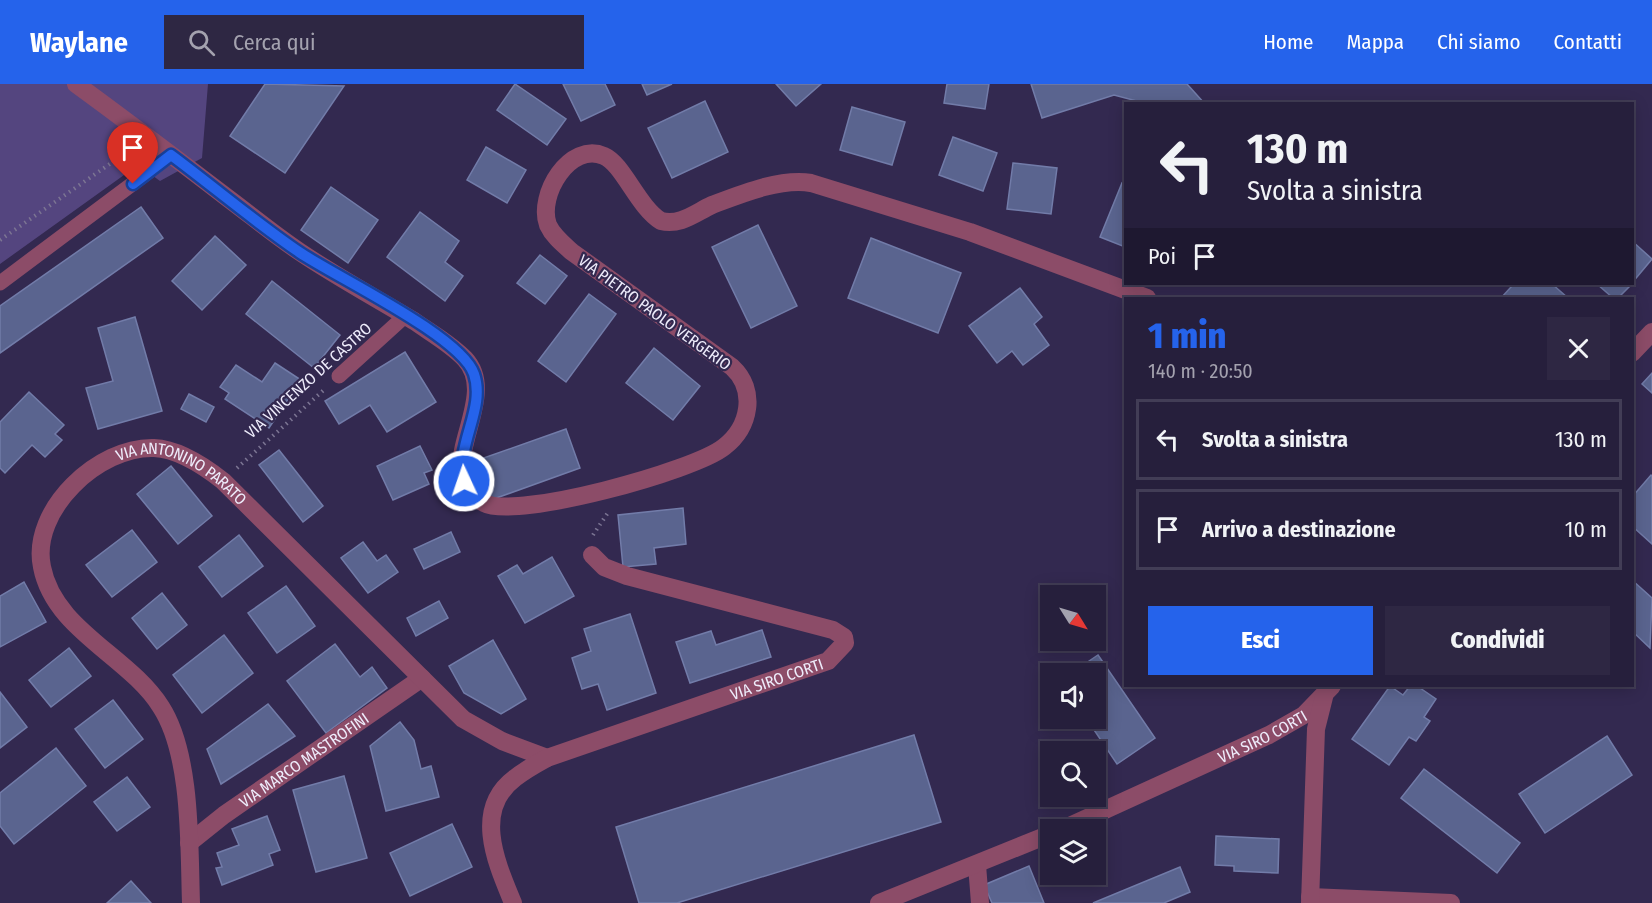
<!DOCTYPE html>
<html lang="it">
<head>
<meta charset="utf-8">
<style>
	body { margin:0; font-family:"Fira Sans Condensed",sans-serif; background:#2e2743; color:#f1f3f6; height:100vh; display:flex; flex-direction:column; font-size:22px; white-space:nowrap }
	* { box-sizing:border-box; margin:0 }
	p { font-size:20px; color:#a4a2af }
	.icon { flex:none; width:33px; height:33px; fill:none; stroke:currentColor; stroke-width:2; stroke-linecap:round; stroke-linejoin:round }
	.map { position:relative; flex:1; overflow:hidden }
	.drawer { position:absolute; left:1124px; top:213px; width:510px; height:390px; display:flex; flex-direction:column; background:#261f3c; border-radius:0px; box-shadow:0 3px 15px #0003,0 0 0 2px #423d56 }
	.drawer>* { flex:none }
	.guide { position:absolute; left:1124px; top:18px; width:510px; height:183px; border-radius:0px; box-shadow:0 3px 15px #0003,0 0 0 2px #423d56; background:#261f3c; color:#f1f3f6; overflow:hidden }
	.needle { width:39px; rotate:127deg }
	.fabs { position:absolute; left:1040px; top:501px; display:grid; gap:12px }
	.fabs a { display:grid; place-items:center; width:66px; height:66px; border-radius:0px; background:#261f3c; box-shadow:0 3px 15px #0003,0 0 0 2px #423d56; font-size:30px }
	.pin { position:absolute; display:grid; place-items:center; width:51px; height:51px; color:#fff; margin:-62px -26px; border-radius:50% 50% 50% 0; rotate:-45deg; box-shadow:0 0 6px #0007 }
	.pin .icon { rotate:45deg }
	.me { position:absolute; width:66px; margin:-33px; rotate:357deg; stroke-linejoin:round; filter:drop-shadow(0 0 4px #0008) }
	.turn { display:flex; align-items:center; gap:21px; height:126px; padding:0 24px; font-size:27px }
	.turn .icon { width:78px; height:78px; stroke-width:2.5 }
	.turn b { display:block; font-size:42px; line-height:51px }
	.then { display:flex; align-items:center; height:57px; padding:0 24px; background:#0003; gap:12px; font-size:22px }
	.round { display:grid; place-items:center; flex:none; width:63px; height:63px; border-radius:0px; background:#2e2743 }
	.overview { display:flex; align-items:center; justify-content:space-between; height:102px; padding:0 24px }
	h1 { font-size:36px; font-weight:800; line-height:45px; color:#2563eb }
	.action { display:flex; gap:12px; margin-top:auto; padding:12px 24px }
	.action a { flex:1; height:69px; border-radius:0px; background:#2563eb; color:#fff; font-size:24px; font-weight:800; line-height:69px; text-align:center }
	.action a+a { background:#2e2743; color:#f1f3f6 }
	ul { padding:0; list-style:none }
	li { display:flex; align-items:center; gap:18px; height:81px; margin:0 12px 9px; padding:0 12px; border:3px solid #423d56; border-radius:0px }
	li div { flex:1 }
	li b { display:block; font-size:22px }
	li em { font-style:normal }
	header { display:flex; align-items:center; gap:36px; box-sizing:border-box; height:84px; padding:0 30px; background:#2563eb; color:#fff }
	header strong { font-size:28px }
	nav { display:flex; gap:33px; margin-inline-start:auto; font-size:21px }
	.search { width:420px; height:54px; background:#2e2743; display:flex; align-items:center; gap:15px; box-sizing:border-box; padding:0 21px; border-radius:0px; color:#a4a2af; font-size:22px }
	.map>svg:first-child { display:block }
	.green { fill:#54457f }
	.building { fill:#5a648f; stroke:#727ca9; stroke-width:1.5 }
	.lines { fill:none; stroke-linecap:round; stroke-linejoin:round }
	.path { stroke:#7c7593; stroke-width:4; stroke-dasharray:1.5 4.5; stroke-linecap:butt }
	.lane { stroke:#8c4c68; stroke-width:15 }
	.street { stroke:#8c4c68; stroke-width:18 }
	.route-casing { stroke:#184099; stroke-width:15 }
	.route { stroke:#2563eb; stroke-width:10 }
	.labels { text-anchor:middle; stroke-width:4.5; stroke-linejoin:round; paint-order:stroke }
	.street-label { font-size:16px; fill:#eeecfb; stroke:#332950 }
</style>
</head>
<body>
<header>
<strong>Waylane</strong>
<div class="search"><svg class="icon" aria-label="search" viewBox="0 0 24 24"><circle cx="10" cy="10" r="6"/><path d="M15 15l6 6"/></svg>Cerca qui</div>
<nav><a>Home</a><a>Mappa</a><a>Chi siamo</a><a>Contatti</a></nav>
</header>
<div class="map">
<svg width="1652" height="819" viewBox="0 0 1652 819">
	<rect width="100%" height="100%" fill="#332950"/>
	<!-- green -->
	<path class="green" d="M0,0H208L202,74L160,97L138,81L0,180Z"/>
	<!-- building -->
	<g class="building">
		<path d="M265,0L344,2L285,89L230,52Z"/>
		<path d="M515,0L566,35L547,61L497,26Z"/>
		<path d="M563,0H605L615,21L581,37Z"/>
		<path d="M642,0H672L647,11Z"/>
		<path d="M776,0H821L796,22Z"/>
		<path d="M947,0H989L985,25L944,19Z"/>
		<path d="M1031,0H1187L1205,20H1148L1114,11L1042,34Z"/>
		<path d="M705,17L728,68L672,94L648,44Z"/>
		<path d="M852,23L905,38L892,81L840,66Z"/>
		<path d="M953,53L997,69L983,107L939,91Z"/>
		<path d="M486,63L526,86L507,119L467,96Z"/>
		<path d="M1013,79L1057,84L1051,130L1007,125Z"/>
		<path d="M1122,99L1125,101V163L1100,153Z"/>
		<path d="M331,103L378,136L348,179L301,146Z"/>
		<path d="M141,123L163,154L0,269V222Z"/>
		<path d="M420,128L459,157L445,178L463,192L445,217L387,173Z"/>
		<path d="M758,141L797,222L751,244L712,163Z"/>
		<path d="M215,152L246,181L202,226L172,197Z"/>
		<path d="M871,154L961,189L938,249L848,214Z"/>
		<path d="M1632,157L1652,175L1632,199Z"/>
		<path d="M540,171L567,192L545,220L517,199Z"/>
		<path d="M272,197L340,251L314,284L246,230Z"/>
		<path d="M1507,200H1552L1568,214H1501L1511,203Z"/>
		<path d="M1597,200H1632L1618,214H1613Z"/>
		<path d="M1020,204L1042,233L1034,240L1049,261L1023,281L1012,267L997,279L969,242Z"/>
		<path d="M589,210L616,230L566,298L538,277Z"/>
		<path d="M135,233L162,327L98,345L86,304L113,297L98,244Z"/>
		<path d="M654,264L700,302L673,336L626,299Z"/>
		<path d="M405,268L436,318L387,348L370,321L339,340L325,317Z"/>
		<path d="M275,279L301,296L269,344L225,315L229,309L220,303L236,281L262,298Z"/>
		<path d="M1652,289V309L1642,300Z"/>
		<path d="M29,308L64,341L55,350L62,356L45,373L32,361L5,389L0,384V338Z"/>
		<path d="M189,310L214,323L206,338L181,325Z"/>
		<path d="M566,345L580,384L491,416L478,376Z"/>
		<path d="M420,362L432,386L424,389L429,400L393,416L377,382Z"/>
		<path d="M279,366L323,422L303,438L259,381Z"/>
		<path d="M171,382L212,432L178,460L137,410Z"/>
		<path d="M1651,391L1652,392V460L1632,442V413Z"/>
		<path d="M683,424L686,460L654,464L656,480L623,483L618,431Z"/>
		<path d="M132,446L157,478L112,513L86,481Z"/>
		<path d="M451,448L460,468L424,485L414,465Z"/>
		<path d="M239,451L263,482L222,513L199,483Z"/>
		<path d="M363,458L377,477L386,471L398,488L368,509L341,474Z"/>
		<path d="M552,473L574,512L525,539L498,492L517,481L523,490Z"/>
		<path d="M1632,496L1652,514L1650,564L1632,547Z"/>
		<path d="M24,498L46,538L0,563V512Z"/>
		<path d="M286,502L315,542L277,569L248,529Z"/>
		<path d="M162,509L187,541L157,565L132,534Z"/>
		<path d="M439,517L448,534L416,552L407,534Z"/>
		<path d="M630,530L656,609L607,626L598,600L582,605L572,574L591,567L584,545Z"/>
		<path d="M762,546L771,573L690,599L676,558L711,547L716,561Z"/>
		<path d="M224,551L253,589L202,629L173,591Z"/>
		<path d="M493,556L526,615L501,630L464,609L449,582Z"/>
		<path d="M335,560L360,593L372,583L387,604L326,649L287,597Z"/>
		<path d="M69,564L91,592L51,623L29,596Z"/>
		<path d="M1098,571L1155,654L1117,680L1086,634H1095V590H1070Z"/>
		<path d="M1390,602L1403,611L1410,602H1417L1436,615L1424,633L1430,637L1416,657L1409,653L1389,681L1352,655Z"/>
		<path d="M0,608L27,643L0,664Z"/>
		<path d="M113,616L143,655L105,684L75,645Z"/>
		<path d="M268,620L295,652L221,700L207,665Z"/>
		<path d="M400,638L414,656L421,685L431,682L439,713L386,727L370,662Z"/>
		<path d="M914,651L941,738L677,819H639L616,743Z"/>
		<path d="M1607,652L1632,691L1545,749L1519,710Z"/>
		<path d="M56,664L86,702L14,760L0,742V709Z"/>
		<path d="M1424,685L1520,759L1497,789L1401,714Z"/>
		<path d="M344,692L367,774L316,788L293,706Z"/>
		<path d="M127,693L150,723L117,747L94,718Z"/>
		<path d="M267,732L280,766L269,770L273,781L222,801L216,784L222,783L217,769L239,761L232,745Z"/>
		<path d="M452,740L472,783L410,812L390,769Z"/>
		<path d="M1216,752L1279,755L1278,789L1234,787V782L1215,781Z"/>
		<path d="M1029,782L1044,819H992L984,801Z"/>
		<path d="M1180,783L1190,808L1164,819H1093Z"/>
		<path d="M131,797L151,819H107Z"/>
	</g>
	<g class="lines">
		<!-- path -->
		<g class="path">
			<path d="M0,156L130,66"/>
			<path d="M237,384L325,305"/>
			<path d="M593,451L609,427"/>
		</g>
		<!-- lane -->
		<g class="lane">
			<path d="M0,199L171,71"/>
			<path d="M339,292L405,232"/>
		</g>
		<!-- street -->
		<g class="street">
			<path d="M76,0C128,38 178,76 229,115C253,133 276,152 300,168C337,193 376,214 414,237C431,249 451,260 465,275C503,316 425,390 484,419C516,436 694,387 724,363C750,343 757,306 732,283L572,168C563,160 553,152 548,141C537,111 570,57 604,72C623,80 638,123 661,137C680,142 695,129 712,121C741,110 780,94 811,99L970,148L1147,214"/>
			<path d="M1632,269L1652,248"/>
			<path id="s1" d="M1061,746L1269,651L1304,631L1332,602"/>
			<path id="s2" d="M189,759L224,731L422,594"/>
			<path d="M977,781L980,819"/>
			<path d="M1310,813L1451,819"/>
			<path id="s3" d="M191,819C189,762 192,671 161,623C129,572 54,546 42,483C30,426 99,362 154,364C179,365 204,382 223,397L463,635L502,657L547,674"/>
			<path id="s4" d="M513,819C497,780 472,726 515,694C525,686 536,680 547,674L828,577L845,559L844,553L833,546L627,492L604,483L592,471"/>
			<path d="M879,819L1050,750"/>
			<path d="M1310,819L1316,645L1324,613"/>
		</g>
	</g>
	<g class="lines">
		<!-- route casing -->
		<g class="route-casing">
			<path id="route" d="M133,100L171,71C214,103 255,138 299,168C336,193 461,252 474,290C486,325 455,361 464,397"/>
		</g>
		<!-- route -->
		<use href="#route" class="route"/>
	</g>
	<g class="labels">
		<!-- street labels -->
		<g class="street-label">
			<text transform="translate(655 228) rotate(36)" y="6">VIA PIETRO PAOLO VERGERIO</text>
			<text transform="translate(308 296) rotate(-42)" y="6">VIA VINCENZO DE CASTRO</text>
			<text dy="6" stroke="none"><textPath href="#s3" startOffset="604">VIA ANTONINO PARATO</textPath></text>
			<text dy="6" stroke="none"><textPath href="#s4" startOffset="417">VIA SIRO CORTI</textPath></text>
			<text dy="6" stroke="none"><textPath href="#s1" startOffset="222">VIA SIRO CORTI</textPath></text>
			<text dy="6" stroke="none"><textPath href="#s2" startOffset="142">VIA MARCO MASTROFINI</textPath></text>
		</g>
	</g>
</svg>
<div class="fabs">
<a><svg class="needle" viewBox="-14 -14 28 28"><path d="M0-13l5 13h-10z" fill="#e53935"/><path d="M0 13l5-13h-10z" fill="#a4a2af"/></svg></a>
<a><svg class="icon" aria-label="sound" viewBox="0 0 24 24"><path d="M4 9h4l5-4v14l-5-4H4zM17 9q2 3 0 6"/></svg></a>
<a><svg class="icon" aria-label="search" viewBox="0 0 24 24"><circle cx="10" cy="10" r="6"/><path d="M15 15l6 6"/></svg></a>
<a><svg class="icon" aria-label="layers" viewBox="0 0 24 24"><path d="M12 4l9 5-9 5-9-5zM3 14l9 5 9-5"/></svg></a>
</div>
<div class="pin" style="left:133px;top:100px;background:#d93025"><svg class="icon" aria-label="arrive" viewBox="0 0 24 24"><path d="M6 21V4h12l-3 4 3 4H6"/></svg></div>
<svg class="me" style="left:464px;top:397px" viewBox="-20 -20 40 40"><circle r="17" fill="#2563eb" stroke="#fff" stroke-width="3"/><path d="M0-11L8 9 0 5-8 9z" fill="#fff"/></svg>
<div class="guide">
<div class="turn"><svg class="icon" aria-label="left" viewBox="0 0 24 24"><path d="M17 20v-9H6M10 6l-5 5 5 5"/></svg><div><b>130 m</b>Svolta a sinistra</div></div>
<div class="then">Poi<svg class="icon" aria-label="arrive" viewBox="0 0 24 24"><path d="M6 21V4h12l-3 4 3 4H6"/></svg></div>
</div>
<section class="drawer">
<div class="overview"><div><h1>1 min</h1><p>140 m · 20:50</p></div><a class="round"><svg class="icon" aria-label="close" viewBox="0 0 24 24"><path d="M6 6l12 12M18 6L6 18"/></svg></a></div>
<ul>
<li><svg class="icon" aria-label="left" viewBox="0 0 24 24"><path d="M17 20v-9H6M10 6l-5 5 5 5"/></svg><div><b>Svolta a sinistra</b></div><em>130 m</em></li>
<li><svg class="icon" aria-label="arrive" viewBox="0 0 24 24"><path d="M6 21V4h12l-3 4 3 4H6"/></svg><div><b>Arrivo a destinazione</b></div><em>10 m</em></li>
</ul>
<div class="action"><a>Esci</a><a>Condividi</a></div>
</section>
</div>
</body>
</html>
